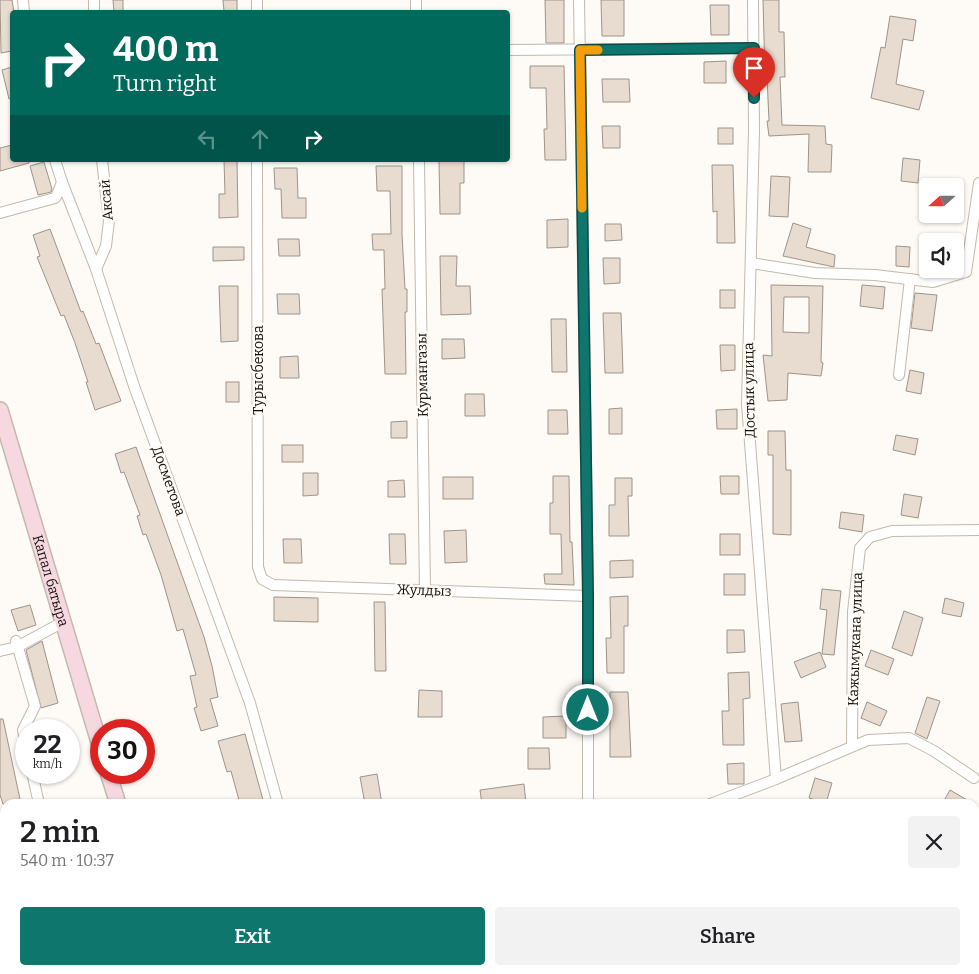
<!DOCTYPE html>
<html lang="en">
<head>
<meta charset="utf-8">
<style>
	body { margin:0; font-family:Bitter,serif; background:#f2f2f2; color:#202124; height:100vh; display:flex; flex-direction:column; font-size:19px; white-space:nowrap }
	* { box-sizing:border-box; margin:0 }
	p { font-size:16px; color:#757577 }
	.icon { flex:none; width:28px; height:28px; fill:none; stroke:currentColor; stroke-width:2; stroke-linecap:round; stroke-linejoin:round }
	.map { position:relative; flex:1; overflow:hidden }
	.sheet { position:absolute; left:0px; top:799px; width:980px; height:176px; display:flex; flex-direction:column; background:#fff; border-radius:15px 15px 0 0; box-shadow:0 1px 4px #0004 }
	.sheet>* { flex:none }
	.guide { position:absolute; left:10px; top:10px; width:500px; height:152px; border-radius:5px; box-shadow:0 1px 4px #0004; background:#00695c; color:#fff; overflow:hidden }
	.needle { width:32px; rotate:249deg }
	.tools { position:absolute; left:919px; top:178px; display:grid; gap:10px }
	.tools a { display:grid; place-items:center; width:45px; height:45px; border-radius:5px; background:#fff; box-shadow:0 1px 4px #0004; font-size:25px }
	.speed { position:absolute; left:15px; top:719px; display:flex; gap:10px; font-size:25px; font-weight:700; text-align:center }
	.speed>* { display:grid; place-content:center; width:65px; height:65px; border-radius:50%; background:#fff; box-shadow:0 1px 4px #0004; line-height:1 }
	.speed small { font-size:12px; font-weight:400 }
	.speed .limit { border:8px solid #d22; background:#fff; color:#111 }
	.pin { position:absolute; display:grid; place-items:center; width:42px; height:42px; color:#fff; margin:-51px -21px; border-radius:50% 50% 50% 0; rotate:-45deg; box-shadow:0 0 5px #0007 }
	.pin .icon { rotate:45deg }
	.me { position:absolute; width:55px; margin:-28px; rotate:0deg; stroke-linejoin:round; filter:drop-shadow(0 0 4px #0008) }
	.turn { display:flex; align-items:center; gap:18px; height:105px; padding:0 20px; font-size:22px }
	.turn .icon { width:65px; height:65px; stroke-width:2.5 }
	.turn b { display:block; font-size:35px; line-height:42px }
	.lanes { display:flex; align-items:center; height:48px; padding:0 20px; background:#0003; justify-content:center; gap:25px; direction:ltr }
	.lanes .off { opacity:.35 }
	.round { display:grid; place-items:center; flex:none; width:52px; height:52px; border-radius:5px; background:#f2f2f2 }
	.overview { display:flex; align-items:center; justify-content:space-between; height:85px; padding:0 20px }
	h1 { font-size:30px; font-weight:600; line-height:38px }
	.cta { display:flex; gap:10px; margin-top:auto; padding:10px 20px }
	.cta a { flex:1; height:58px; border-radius:5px; background:#0f766e; color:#fff; font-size:20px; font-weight:600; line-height:58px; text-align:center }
	.cta a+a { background:#f2f2f2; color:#202124 }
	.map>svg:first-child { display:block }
	.building { fill:#e8dbcf; stroke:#9f9489; fill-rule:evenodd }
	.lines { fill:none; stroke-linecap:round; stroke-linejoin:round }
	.street-casing { stroke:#c3b9ac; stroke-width:12 }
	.secondary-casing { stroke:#c3b9ac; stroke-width:18 }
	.street { stroke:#fff; stroke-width:10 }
	.secondary { stroke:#f8d8e0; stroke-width:15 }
	.route-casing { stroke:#0a4d48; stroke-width:12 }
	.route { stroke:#0f766e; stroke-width:9 }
	.slow { stroke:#f59e0b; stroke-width:9 }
	.labels { text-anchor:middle; stroke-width:5; stroke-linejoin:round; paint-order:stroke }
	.street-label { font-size:14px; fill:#13100b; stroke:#fefaf5 }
</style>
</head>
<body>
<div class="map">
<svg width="979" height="974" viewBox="0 0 979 974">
	<rect width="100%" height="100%" fill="#fefaf5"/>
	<!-- building -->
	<g class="building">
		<path d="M0,0H12L14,12H12V51L1,53Z"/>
		<path d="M113,0H123V12H114Z"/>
		<path d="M223,0H237V11H224Z"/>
		<path d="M545,0H564V43H546Z"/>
		<path d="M601,0H624V36H602Z"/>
		<path d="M763,0H779V32H784L785,77H780L782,125L825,126L826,144L832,145L831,172H808L809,134L769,136L767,121H769L767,77H765Z"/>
		<path d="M710,5H729V35H711Z"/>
		<path d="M890,16L916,20L913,41L903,39L896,84L924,91L919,110L871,98L881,47L885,48Z"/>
		<path d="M726,61V83H704V62Z"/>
		<path d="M530,66H564L566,160H545L544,129H547L546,88H530Z"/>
		<path d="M12,67V98L9,99L2,70Z"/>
		<path d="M602,79H629L630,102H603Z"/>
		<path d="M602,126H620V148H603Z"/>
		<rect x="718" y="128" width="15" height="16"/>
		<path d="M12,145V160H29V163L0,171V148Z"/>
		<path d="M903,158L920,160L918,183L901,181Z"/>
		<path d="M224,160H237L238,217L219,218V194H225Z"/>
		<path d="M439,160H464V183H460V214H440Z"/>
		<path d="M44,162L52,189L51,192L38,195L30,166Z"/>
		<path d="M712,165H733L735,243H717V211L713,212Z"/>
		<path d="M376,166H402V234L405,289H407V312H405L406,374H385L382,289H385L384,250H373L372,234H391L390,191H377Z"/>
		<path d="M274,168H297L298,198H306V218H282L281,189H275Z"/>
		<path d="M771,176L790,177L788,217L769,216Z"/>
		<path d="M568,219V247L547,248V220Z"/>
		<path d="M793,223L811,229L806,247L835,255L834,267L783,256Z"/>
		<path d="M605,224H621L622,240L605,241Z"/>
		<path d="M50,229L81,312L83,311L96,344L99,343L121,401L95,410L86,382H88L75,343L64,315L61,316L37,257L40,256L33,235Z"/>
		<path d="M278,239H299L300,256H279Z"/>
		<path d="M896,246L910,247L909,267L896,266Z"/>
		<path d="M213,247H244V260L213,261Z"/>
		<path d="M440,256H457L456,286H470L471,314L441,315Z"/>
		<path d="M603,258H620V283L604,284Z"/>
		<path d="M771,285L823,286L821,362L823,363L821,376L788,373L787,400L768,401L763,355L772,356ZM784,297H809V333L783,332Z"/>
		<path d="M862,285L885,287L883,309L860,306Z"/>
		<path d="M219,286H238V341L221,342Z"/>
		<rect x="720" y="290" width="15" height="18"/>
		<path d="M915,293L937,295L932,331L911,328Z"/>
		<path d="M277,294H299L300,314H278Z"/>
		<path d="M603,313H621L623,373H605Z"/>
		<path d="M551,319H566L567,372H552Z"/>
		<path d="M442,339H464L465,358L442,359Z"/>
		<path d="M720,345H735V370L721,371Z"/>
		<path d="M298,356L299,378H280V357Z"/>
		<path d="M910,370L924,373L921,394L906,391Z"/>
		<rect x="226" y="382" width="13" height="20"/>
		<path d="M465,394H484L485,416H465Z"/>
		<path d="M622,408V434H609V409Z"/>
		<path d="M737,409V429H717L716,410Z"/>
		<path d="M548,410H567L568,434H548Z"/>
		<path d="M407,421V438H391V422Z"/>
		<path d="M768,431H785L786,470H791V535L773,534V455H768Z"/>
		<path d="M896,435L918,439L915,455L893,450Z"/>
		<rect x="282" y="445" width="21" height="17"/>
		<path d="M136,447L204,637L212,666L218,697L210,699L218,726L201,731L194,708L197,707L190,676L196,675L183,629L177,631L161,575L146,534L143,535L137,516L140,515L124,472L121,473L115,454Z"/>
		<path d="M303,473H318V495L303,496Z"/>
		<path d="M553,476H569L570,542H572L574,585L545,584L544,574H562L561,534H550V503H553Z"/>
		<path d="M720,476H739V494H721Z"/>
		<rect x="443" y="477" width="30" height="22"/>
		<path d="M615,478H632V496H628L629,536H609V505H615Z"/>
		<path d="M404,480L405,497H388V481Z"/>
		<path d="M904,494L922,497L918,518L901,515Z"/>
		<path d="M841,512L864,515L862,532L839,528Z"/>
		<path d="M466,530L467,562L445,563L444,531Z"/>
		<path d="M389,534H405L406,564H390Z"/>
		<rect x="720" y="534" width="20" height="21"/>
		<path d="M283,539H301L302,563H284Z"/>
		<path d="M633,560V577L610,578V561Z"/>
		<rect x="724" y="574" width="21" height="21"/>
		<path d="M822,589L841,591L834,655L822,654L827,610L820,609Z"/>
		<path d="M628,596V626H624V673H607L606,638H611L610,597Z"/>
		<path d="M274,597L318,598V622L274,621Z"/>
		<path d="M945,598L964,603L961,617L942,613Z"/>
		<path d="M374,602H385L386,671H375Z"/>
		<path d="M30,605L36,625L18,631L11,610Z"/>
		<path d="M904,611L923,618L912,656L892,648Z"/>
		<path d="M727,630H744L745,652L727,653Z"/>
		<path d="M42,641L58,703L41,708L26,650Z"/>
		<path d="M871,650L894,659L888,675L865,666Z"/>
		<path d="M820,652L826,667L801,678L794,662Z"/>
		<path d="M749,672L750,698L743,699L744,745H723L722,711H729L728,673Z"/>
		<path d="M419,690L442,691V717H418Z"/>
		<path d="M610,692H628L631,757H610Z"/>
		<path d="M927,697L940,701L927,739L915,733Z"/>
		<path d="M798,702L802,741L785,742L781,704Z"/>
		<path d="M867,702L887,711L880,726L861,718Z"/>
		<path d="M566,716V738H543V717Z"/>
		<path d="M0,719H3L21,804H3L0,795Z"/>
		<path d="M245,734L263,800L249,804H240L231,771L227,772L218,741Z"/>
		<path d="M528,748H549L550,769H528Z"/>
		<path d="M744,763V784H728L727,764Z"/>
		<path d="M377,774L382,804H365L360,777Z"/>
		<path d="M815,778L832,783L826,803L809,798Z"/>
		<path d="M524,784L526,804H482L480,790Z"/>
		<path d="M950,790L974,804H942Z"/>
	</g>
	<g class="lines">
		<!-- street casing -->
		<g class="street-casing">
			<g id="street">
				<path d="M23,0L24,12"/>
				<path d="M94,0V12"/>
				<path d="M257,0V12"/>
				<path d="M416,0V12"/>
				<path d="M579,0L588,596V804"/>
				<path d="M753,0L754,131L747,404L776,779"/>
				<path d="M508,50L753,48"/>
				<path d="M55,160L62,182L96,269L134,386L250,703L278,804"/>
				<path d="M257,160L258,567L262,579L273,585L588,596"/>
				<path d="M419,160L425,590"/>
				<path d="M0,213L55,198L57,195L62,182"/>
				<path d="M751,263L815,273L875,275L933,282L966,272L979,183"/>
				<path d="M96,269L106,246L109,221L102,160"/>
				<path d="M899,375L910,279"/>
				<path d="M16,641L35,706L23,730L26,747"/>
				<path d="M0,651L17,647L63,622"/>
				<path d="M852,746L853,612L860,548L870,537L892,531L979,530"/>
				<path d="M32,772L39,804"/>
				<path d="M710,804L776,779L868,740L909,738L934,751L974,778"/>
				<path d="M975,921H979"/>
				<path d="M76,970L77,974"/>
				<path d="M300,970V974"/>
				<path d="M345,970L346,974"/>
				<path d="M587,974V970"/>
			</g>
		</g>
		<!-- secondary casing -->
		<g class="secondary-casing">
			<g id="secondary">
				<path id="s1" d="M0,410L101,749"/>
				<path d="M108,772L118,804"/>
				<path d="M164,970L165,974"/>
			</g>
		</g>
		<!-- street -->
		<use href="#street" class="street"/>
		<!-- secondary -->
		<use href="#secondary" class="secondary"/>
	</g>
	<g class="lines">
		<!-- route casing -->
		<g class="route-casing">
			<path id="route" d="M588,710V596L580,50L754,48V98"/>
		</g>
		<!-- route -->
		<use href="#route" class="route"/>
		<!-- slow -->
		<path class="slow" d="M582,208L580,50H598"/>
	</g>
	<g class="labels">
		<!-- street labels -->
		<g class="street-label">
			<text transform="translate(106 200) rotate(-95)" y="5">Аксай</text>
			<text transform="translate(258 370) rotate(-90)" y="5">Турысбекова</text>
			<text transform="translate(422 375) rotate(-91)" y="5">Курмангазы</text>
			<text transform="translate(749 390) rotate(-91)" y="5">Достык улица</text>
			<text transform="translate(169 481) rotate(70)" y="5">Досметова</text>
			<text dy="5" stroke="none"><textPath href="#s1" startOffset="178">Капал батыра</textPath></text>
			<text transform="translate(424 590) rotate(2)" y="5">Жулдыз</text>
			<text transform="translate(855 639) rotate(-88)" y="5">Кажымукана улица</text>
		</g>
	</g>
</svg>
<div class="tools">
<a><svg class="needle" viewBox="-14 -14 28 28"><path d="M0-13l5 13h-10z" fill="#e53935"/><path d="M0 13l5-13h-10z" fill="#757577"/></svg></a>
<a><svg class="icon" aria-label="sound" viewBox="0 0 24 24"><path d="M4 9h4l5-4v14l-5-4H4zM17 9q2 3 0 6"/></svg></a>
</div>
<div class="speed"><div>22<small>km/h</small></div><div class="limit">30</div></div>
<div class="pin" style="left:754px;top:98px;background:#d93025"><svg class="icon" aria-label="arrive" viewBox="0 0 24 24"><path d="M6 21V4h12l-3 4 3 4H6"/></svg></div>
<svg class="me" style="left:588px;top:710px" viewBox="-20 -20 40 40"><circle r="17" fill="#0f766e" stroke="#fff" stroke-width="3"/><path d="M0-11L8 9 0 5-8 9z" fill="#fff"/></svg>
<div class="guide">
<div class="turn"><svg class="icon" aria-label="right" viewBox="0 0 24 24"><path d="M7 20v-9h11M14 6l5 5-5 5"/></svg><div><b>400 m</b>Turn right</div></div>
<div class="lanes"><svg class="icon off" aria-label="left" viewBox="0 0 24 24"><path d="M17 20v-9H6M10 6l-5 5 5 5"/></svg><svg class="icon off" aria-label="ahead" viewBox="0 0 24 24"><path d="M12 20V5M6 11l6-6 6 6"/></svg><svg class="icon" aria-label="right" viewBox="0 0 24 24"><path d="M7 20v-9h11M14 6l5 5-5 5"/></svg></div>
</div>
<section class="sheet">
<div class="overview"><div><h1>2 min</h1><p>540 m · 10:37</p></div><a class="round"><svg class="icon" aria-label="close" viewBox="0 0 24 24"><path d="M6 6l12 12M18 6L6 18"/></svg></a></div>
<div class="cta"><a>Exit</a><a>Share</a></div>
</section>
</div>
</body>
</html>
